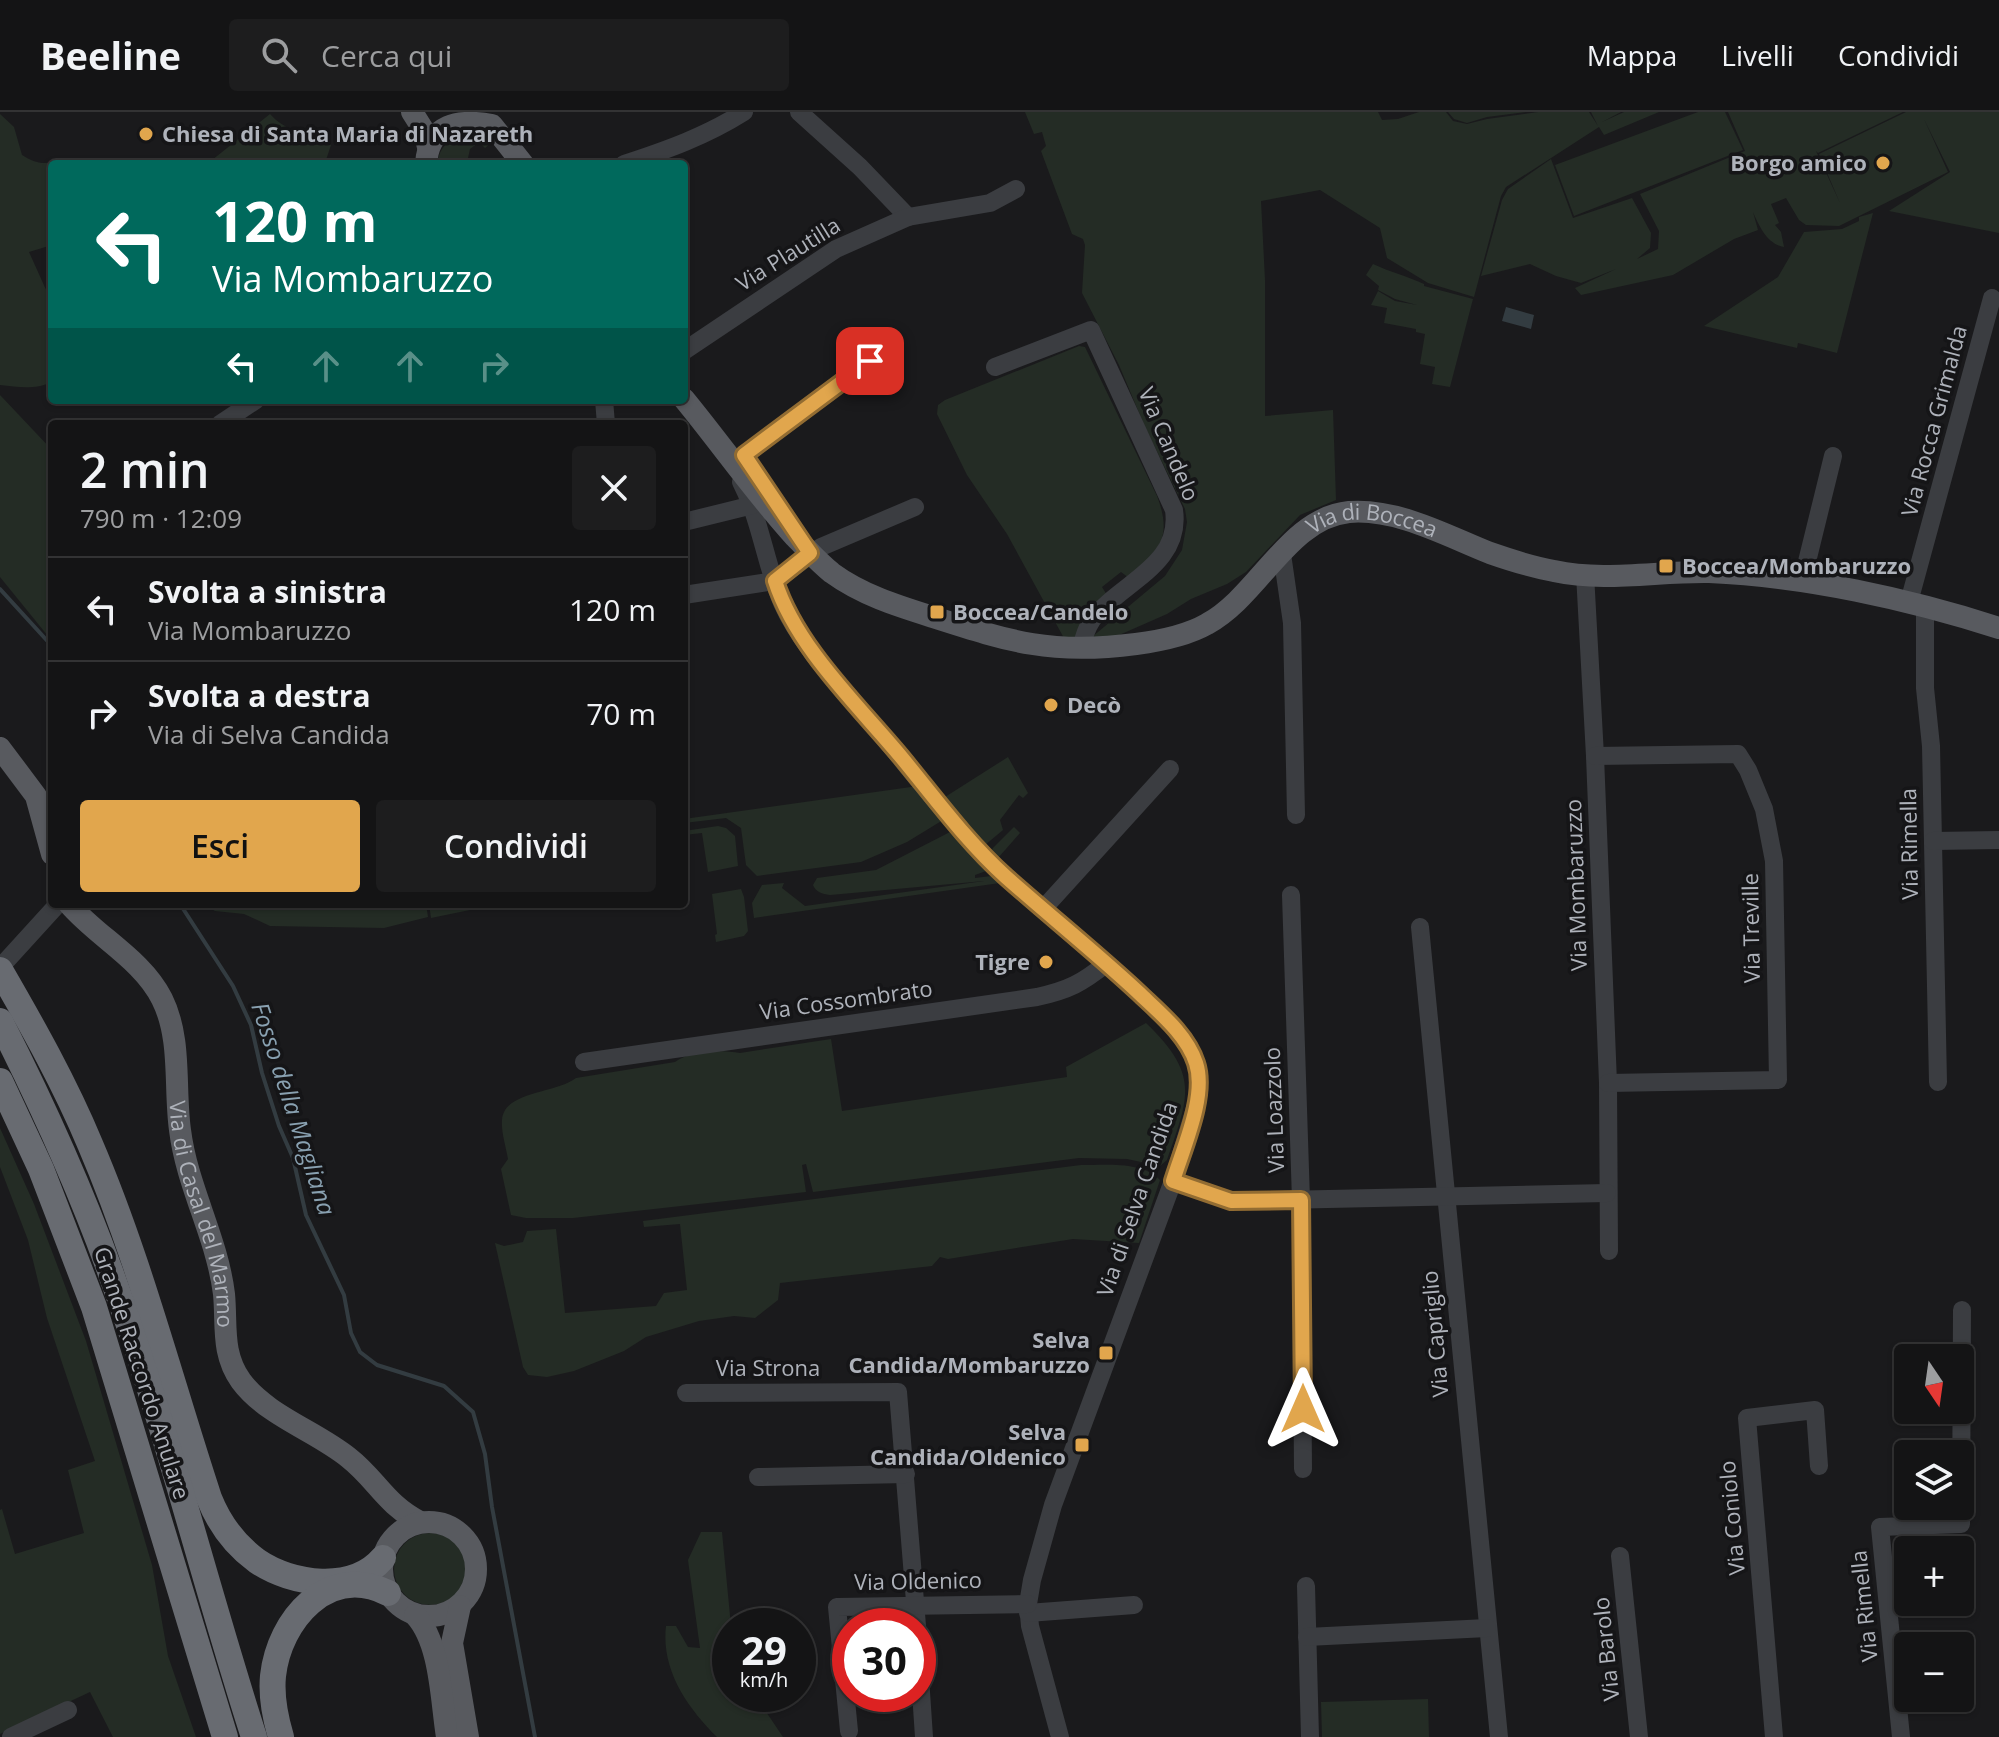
<!DOCTYPE html>
<html lang="it">
<head>
<meta charset="utf-8">
<style>
	body { margin:0; font-family:"Open Sans",sans-serif; background:#1d1d1e; color:#f1f3f6; height:100vh; display:flex; flex-direction:column; font-size:30px; white-space:nowrap }
	* { box-sizing:border-box; margin:0 }
	p { font-size:26px; color:#9d9ea0 }
	.icon { flex:none; width:44px; height:44px; fill:none; stroke:currentColor; stroke-width:2; stroke-linecap:round; stroke-linejoin:round }
	.map { position:relative; flex:1; overflow:hidden }
	.side { position:absolute; left:48px; top:308px; width:640px; height:488px; display:flex; flex-direction:column; background:#141415; border-radius:8px; box-shadow:0 2px 6px #0004,0 0 0 2px #333334 }
	.side>* { flex:none }
	.top-card { position:absolute; left:48px; top:48px; width:640px; height:244px; border-radius:8px; box-shadow:0 2px 6px #0004,0 0 0 2px #333334; background:#00695c; color:#fff; overflow:hidden }
	.needle { width:52px; rotate:167deg }
	.controls { position:absolute; left:1894px; top:1232px; display:grid; gap:16px }
	.controls a { display:grid; place-items:center; width:80px; height:80px; border-radius:8px; background:#141415; box-shadow:0 2px 6px #0004,0 0 0 2px #333334; font-size:40px }
	.speed { position:absolute; left:712px; top:1496px; display:flex; gap:16px; font-size:40px; font-weight:700; text-align:center }
	.speed>* { display:grid; place-content:center; width:104px; height:104px; border-radius:50%; background:#141415; box-shadow:0 2px 6px #0004,0 0 0 2px #333334; line-height:1 }
	.speed small { font-size:20px; font-weight:400 }
	.speed .limit { border:12px solid #d22; background:#fff; color:#111 }
	.pin { position:absolute; display:grid; place-items:center; width:68px; height:68px; color:#fff; margin:-34px; border-radius:16px; box-shadow:0 4px 12px #0006 }
	.me { position:absolute; width:88px; margin:-44px; rotate:0deg; stroke-linejoin:round; filter:drop-shadow(0 0 6px #0008) }
	.turn { display:flex; align-items:center; gap:28px; height:168px; padding:0 32px; font-size:36px }
	.turn .icon { width:104px; height:104px; stroke-width:2.5 }
	.turn b { display:block; font-size:56px; line-height:68px }
	.lanes { display:flex; align-items:center; height:76px; padding:0 32px; background:#0003; justify-content:center; gap:40px; direction:ltr }
	.lanes .off { opacity:.35 }
	.round { display:grid; place-items:center; flex:none; width:84px; height:84px; border-radius:8px; background:#1d1d1e }
	.summary { display:flex; align-items:center; justify-content:space-between; height:136px; padding:0 32px }
	h1 { font-size:48px; font-weight:600; line-height:60px }
	.cta { display:flex; gap:16px; margin-top:auto; padding:16px 32px }
	.cta a { flex:1; height:92px; border-radius:8px; background:#e1a64d; color:#111; font-size:32px; font-weight:600; line-height:92px; text-align:center }
	.cta a+a { background:#1d1d1e; color:#f1f3f6 }
	ul { padding:0; list-style:none }
	li { display:flex; align-items:center; gap:24px; height:104px; padding:0 32px; border-top:2px solid #333334 }
	li div { flex:1 }
	li b { display:block; font-size:30px }
	li em { font-style:normal }
	header { display:flex; align-items:center; gap:48px; box-sizing:border-box; height:112px; padding:0 40px; background:#141415; border-bottom:2px solid #333334 }
	header strong { font-size:38px }
	nav { display:flex; gap:44px; margin-inline-start:auto; font-size:28px }
	.search { width:560px; height:72px; background:#1d1d1e; display:flex; align-items:center; gap:20px; box-sizing:border-box; padding:0 28px; border-radius:8px; color:#9d9ea0; font-size:30px }
	.map>svg:first-child { display:block }
	.green { fill:#242c25 }
	.water { fill:#333c41 }
	.lines { fill:none; stroke-linecap:round; stroke-linejoin:round }
	.stream { stroke:#333c41; stroke-width:4 }
	.minor { stroke:#3b3d41; stroke-width:18 }
	.major { stroke:#585a5f; stroke-width:22 }
	.highway { stroke:#686b71; stroke-width:26 }
	.route-casing { stroke:#926c32; stroke-width:20 }
	.route { stroke:#e1a64d; stroke-width:14 }
	.poi-dot { fill:#e1a64d; stroke:#151517; stroke-width:3 }
	.labels { text-anchor:middle; stroke-width:7; stroke-linejoin:round; paint-order:stroke }
	.poi-label { font-size:22px; font-weight:bold; fill:#aeb2ba; stroke:#151517; text-anchor:start }
	.street-label { font-size:22px; fill:#aeb2ba; stroke:#151517 }
	.water-label { font-size:24px; font-style:italic; fill:#89a1b1; stroke:#151517 }
</style>
</head>
<body>
<header>
<strong>Beeline</strong>
<div class="search"><svg class="icon" aria-label="search" viewBox="0 0 24 24"><circle cx="10" cy="10" r="6"/><path d="M15 15l6 6"/></svg>Cerca qui</div>
<nav><a>Mappa</a><a>Livelli</a><a>Condividi</a></nav>
</header>
<div class="map">
<svg width="1999" height="1625" viewBox="0 0 1999 1625">
	<rect width="100%" height="100%" fill="#1a1a1c"/>
	<!-- green -->
	<g class="green">
		<path d="M1025,0H1378L1382,8L1398,7L1419,0H1446L1453,9L1467,12L1487,7L1538,0H1589L1598,14L1591,0H1621L1602,10L1624,0H1659L1604,23L1599,15L1506,75L1501,84L1474,185L1428,171L1387,146L1380,116L1320,78L1261,89L1265,168V304L1333,298L1336,388L1300,403L1246,460L1227,472L1191,487L1167,502L1117,524L1092,525L1165,464L1182,438L1187,410L1185,397L1145,315L1119,253L1082,181L1085,133L1083,127L1072,122L1041,39L1046,34L1042,20L1034,22Z"/>
		<path d="M1448,0H1526L1487,5L1467,11L1454,7Z"/>
		<path d="M1698,0H1725L1743,38L1574,104L1555,53Z"/>
		<path d="M1728,0H1903L1818,41L1816,39L1840,91L1819,42L1906,0H1999V121L1889,99L1950,60L1924,7L1948,60L1839,114L1806,113L1799,108L1786,86L1771,92L1779,111L1775,113L1781,120L1784,135C1767,132 1759,114 1753,100L1758,118L1734,127L1673,163L1581,183L1575,176L1616,157L1581,171L1556,164L1530,152L1481,164L1502,88L1508,77L1551,47L1573,106L1632,86L1651,121L1650,136L1637,147L1658,137L1659,119L1640,82L1745,39Z"/>
		<path d="M0,2L14,15L22,43C36,52 47,54 62,46L67,52H52V133L29,140L52,191V270C34,278 19,275 0,273Z"/>
		<path d="M270,2C287,21 307,22 331,21L328,31L331,33L325,51L207,52Z"/>
		<path d="M464,23H475L491,31L485,36L479,30L470,37L468,46L475,51L478,48L481,52H437C439,36 448,27 464,23Z"/>
		<path d="M1873,101L1837,241L1798,231L1797,236L1704,214L1778,165L1804,120L1842,117L1859,109V105Z"/>
		<path d="M1373,152C1390,160 1407,164 1424,172V174L1473,187L1450,275L1432,272L1435,255L1420,252L1425,222L1416,220V217L1384,211L1387,196L1371,193L1378,179L1395,189L1417,193L1395,187L1378,178L1379,174L1366,163Z"/>
		<path d="M1079,234L1085,235L1157,384C1173,426 1159,439 1129,466L1121,460L1102,475L1107,483C1088,497 1082,502 1082,526L1065,528L1007,422L967,363L937,302L938,293L945,288Z"/>
		<path d="M0,283L52,338V529L0,465Z"/>
		<path d="M1008,645L1028,681L1023,686L1019,683L1000,708L1003,718L985,733L945,685Z"/>
		<path d="M918,674L943,708L907,730L861,750L757,764L746,753L741,716L726,706L684,711V707Z"/>
		<path d="M718,714L726,716L735,724L738,754L708,760L702,721L684,723V719Z"/>
		<path d="M1014,715L1020,721L998,746L991,740L993,736Z"/>
		<path d="M950,720L957,724L986,759L975,763V766L991,764L1000,771L754,806L752,791L762,773L784,771L782,776L805,794L984,769L830,783C822,782 816,780 813,773L817,766L876,758Z"/>
		<path d="M741,777L744,785L748,819L744,824L716,830L715,823L717,822L712,782Z"/>
		<path d="M203,792H426L428,805L384,816L270,814L244,802L215,799Z"/>
		<path d="M429,792H499L431,806Z"/>
		<path d="M1146,911C1200,963 1189,984 1167,1048L1160,1054L1127,1047L1079,1046L813,1080L806,1052L802,1053L806,1080L573,1106H526L511,1103L501,1057L508,1047C506,1035 501,1020 502,1008C504,979 555,982 576,966L675,950C691,938 721,938 740,941L831,927L842,999L1067,965L1066,955Z"/>
		<path d="M0,1016L34,1092L86,1229L152,1453L168,1544L196,1625H113L90,1580L0,1622V1398L2,1397L15,1442L84,1421L68,1358L95,1349L47,1206L28,1128L0,1055Z"/>
		<path d="M1081,1053C1105,1053 1143,1049 1160,1068L1139,1131L1073,1127L948,1147L940,1145L932,1154L780,1171L778,1188L755,1206L734,1204L699,1209L646,1225L624,1239L574,1259L547,1265L528,1263L523,1255L495,1131L504,1134L523,1130L527,1119L556,1117L565,1201L656,1194L664,1181L687,1178L680,1112L644,1115L643,1109Z"/>
		<path d="M701,1420H722L731,1514L730,1582H754L783,1625H717C687,1595 661,1558 666,1514H676L688,1535L700,1536L688,1448Z"/>
		<circle cx="430" cy="1457" r="36"/>
		<path d="M1428,1587L1429,1625H1322L1321,1590Z"/>
	</g>
	<!-- water -->
	<path class="water" d="M1506,195L1534,203L1531,217L1502,209Z"/>
	<g class="lines">
		<!-- stream -->
		<g class="stream">
			<path d="M0,477L52,534"/>
			<path d="M180,792L233,874L251,913L262,961L279,1014L293,1046L306,1103L344,1183L351,1221L360,1240L377,1253L444,1274L473,1300L485,1342L492,1395L535,1625"/>
		</g>
		<!-- minor -->
		<g class="minor">
			<path d="M799,0L860,55L908,105"/>
			<path d="M624,52C667,38 706,24 744,0"/>
			<path d="M684,239L836,137L908,105L990,91L1016,77"/>
			<path d="M995,255L1091,218L1174,398C1182,454 1119,471 1092,508C1086,517 1083,527 1081,537"/>
			<path d="M604,288L606,312"/>
			<path d="M220,312L256,288"/>
			<path d="M744,343L870,249"/>
			<path d="M741,370C761,409 765,451 782,491C801,534 839,572 869,608C913,660 955,717 1005,764C1048,804 1095,840 1138,880C1158,899 1181,919 1193,944C1199,958 1200,971 1198,986L1173,1069L1053,1393L1032,1468L1028,1492L1030,1514L1060,1625"/>
			<path d="M684,410L753,393"/>
			<path d="M1282,442L1292,511L1296,703"/>
			<path d="M1585,462L1595,644L1608,971L1609,1139"/>
			<path d="M775,469L821,435L915,395"/>
			<path d="M1802,470L1833,344"/>
			<path d="M684,483L775,469"/>
			<path d="M1909,490L1992,186"/>
			<path d="M1925,494V576L1931,634L1938,970"/>
			<path d="M1595,644L1738,642L1748,658L1764,697L1774,749L1778,968L1608,971"/>
			<path d="M1933,729L1999,728"/>
			<path d="M1291,783L1301,1088L1303,1357"/>
			<path d="M1043,797L1170,657"/>
			<path d="M1420,815L1499,1625"/>
			<path d="M7,848L58,792"/>
			<path d="M584,950L1037,885C1069,878 1082,871 1107,851"/>
			<path d="M1173,1069L1231,1089L1607,1081"/>
			<path d="M686,1281L898,1280L917,1514"/>
			<path d="M758,1365L906,1362"/>
			<path d="M1620,1444L1639,1625"/>
			<path d="M1306,1474L1310,1625"/>
			<path d="M1028,1501L1134,1493"/>
			<path d="M1307,1525L1487,1516"/>
			<path d="M918,1535L924,1625"/>
			<path d="M849,1619L837,1495L1028,1492"/>
			<path d="M11,1625L68,1598"/>
			<path d="M1774,1625L1747,1306L1815,1298L1819,1354"/>
			<path d="M1901,1625L1880,1415L1961,1412L1962,1198"/>
		</g>
		<!-- major -->
		<g class="major">
			<path d="M412,0L424,19L428,35"/>
			<path d="M426,52C429,11 459,7 492,13L523,52"/>
			<path id="s1" d="M684,287C721,332 755,381 795,425C807,437 818,450 832,461C862,483 898,494 933,505C1011,530 1052,543 1136,532C1159,529 1186,524 1207,512C1259,484 1288,406 1349,400C1397,396 1447,424 1490,441C1510,448 1533,455 1554,459C1604,470 1658,459 1709,460C1805,464 1909,487 1999,516"/>
			<path d="M0,636L36,684L52,742"/>
			<path id="s2" d="M69,792C97,825 142,847 162,887C182,927 174,975 180,1018C187,1075 217,1125 224,1182C227,1213 221,1241 241,1269C267,1304 316,1319 349,1346C377,1368 385,1392 420,1410"/>
			<circle cx="429" cy="1457" r="47"/>
			<path d="M460,1494L452,1531L468,1625"/>
			<path d="M415,1503C441,1531 441,1588 447,1625"/>
		</g>
		<!-- highway -->
		<g class="highway">
			<path d="M0,858C33,915 65,972 90,1032C139,1146 170,1268 209,1386C219,1411 235,1433 257,1449C292,1473 353,1481 383,1446"/>
			<path d="M0,909C41,990 79,1073 110,1159C166,1312 204,1470 254,1625"/>
			<path d="M0,969L41,1057L94,1195L225,1625"/>
			<path d="M281,1625C275,1605 271,1585 273,1564C279,1508 328,1451 388,1481"/>
		</g>
	</g>
	<g class="lines">
		<!-- route casing -->
		<g class="route-casing">
			<path id="route" d="M870,249L744,343L810,441L775,469C796,535 858,593 902,646C935,686 967,730 1006,765C1050,804 1096,841 1139,881C1160,901 1187,923 1196,951C1207,984 1183,1036 1173,1069L1231,1089L1301,1088L1303,1297"/>
		</g>
		<!-- route -->
		<use href="#route" class="route"/>
	</g>
	<!-- markers -->
	<g class="poi-dot">
		<circle cx="146" cy="22" r="8"/>
		<circle cx="1883" cy="51" r="8"/>
		<rect x="1658" y="446" width="16" height="16" rx="4"/>
		<rect x="929" y="492" width="16" height="16" rx="4"/>
		<circle cx="1051" cy="593" r="8"/>
		<circle cx="1046" cy="850" r="8"/>
		<rect x="1098" y="1233" width="16" height="16" rx="4"/>
		<rect x="1074" y="1325" width="16" height="16" rx="4"/>
	</g>
	<g class="labels">
		<!-- poi labels -->
		<g class="poi-label">
			<text x="162" y="30">Chiesa di Santa Maria di Nazareth</text>
			<text x="1867" y="59" text-anchor="end">Borgo amico</text>
			<text x="1682" y="462">Boccea/Mombaruzzo</text>
			<text x="953" y="508">Boccea/Candelo</text>
			<text x="1067" y="601">Decò</text>
			<text x="1030" y="858" text-anchor="end">Tigre</text>
			<text x="1090" y="1236" text-anchor="end">Selva<tspan x="1090" dy="25">Candida/Mombaruzzo</tspan></text>
			<text x="1066" y="1328" text-anchor="end">Selva<tspan x="1066" dy="25">Candida/Oldenico</tspan></text>
		</g>
		<!-- street labels -->
		<g class="street-label">
			<text transform="translate(788 142) rotate(-32)" y="8">Via Plautilla</text>
			<text transform="translate(1934 309) rotate(-75)" y="8">Via Rocca Grimalda</text>
			<text transform="translate(1169 332) rotate(67)" y="8">Via Candelo</text>
			<text dy="8" stroke="none"><textPath href="#s1" startOffset="828">Via di Boccea</textPath></text>
			<text transform="translate(1909 732) rotate(-91)" y="8">Via Rimella</text>
			<text transform="translate(1576 773) rotate(-92)" y="8">Via Mombaruzzo</text>
			<text transform="translate(1751 816) rotate(-91)" y="8">Via Treville</text>
			<text transform="translate(846 888) rotate(-8)" y="8">Via Cossombrato</text>
			<text transform="translate(1274 998) rotate(-92)" y="8">Via Loazzolo</text>
			<text transform="translate(1137 1087) rotate(-71)" y="8">Via di Selva Candida</text>
			<text dy="8" stroke="none"><textPath href="#s2" startOffset="354">Via di Casal del Marmo</textPath></text>
			<text transform="translate(1435 1222) rotate(-95)" y="8">Via Capriglio</text>
			<text x="768" y="1264">Via Strona</text>
			<text transform="translate(142 1261) rotate(72)" y="8">Grande Raccordo Anulare</text>
			<text transform="translate(1732 1406) rotate(-95)" y="8">Via Coniolo</text>
			<text transform="translate(918 1469) rotate(-1)" y="8">Via Oldenico</text>
			<text transform="translate(1864 1494) rotate(-96)" y="8">Via Rimella</text>
			<text transform="translate(1606 1537) rotate(-96)" y="8">Via Barolo</text>
		</g>
		<!-- water labels -->
		<g class="water-label">
			<text transform="translate(293 997) rotate(72)" y="8">Fosso della Magliana</text>
		</g>
	</g>
</svg>
<div class="controls">
<a><svg class="needle" viewBox="-14 -14 28 28"><path d="M0-13l5 13h-10z" fill="#e53935"/><path d="M0 13l5-13h-10z" fill="#9d9ea0"/></svg></a>
<a><svg class="icon" aria-label="layers" viewBox="0 0 24 24"><path d="M12 4l9 5-9 5-9-5zM3 14l9 5 9-5"/></svg></a>
<a>+</a>
<a>−</a>
</div>
<div class="speed"><div>29<small>km/h</small></div><div class="limit">30</div></div>
<div class="pin" style="left:870px;top:249px;background:#d93025"><svg class="icon" aria-label="arrive" viewBox="0 0 24 24"><path d="M6 21V4h12l-3 4 3 4H6"/></svg></div>
<svg class="me" style="left:1303px;top:1297px" viewBox="-20 -20 40 40"><path d="M0-17L14 15 0 8-14 15z" fill="#e1a64d" stroke="#fff" stroke-width="4"/></svg>
<div class="top-card">
<div class="turn"><svg class="icon" aria-label="left" viewBox="0 0 24 24"><path d="M17 20v-9H6M10 6l-5 5 5 5"/></svg><div><b>120 m</b>Via Mombaruzzo</div></div>
<div class="lanes"><svg class="icon" aria-label="left" viewBox="0 0 24 24"><path d="M17 20v-9H6M10 6l-5 5 5 5"/></svg><svg class="icon off" aria-label="ahead" viewBox="0 0 24 24"><path d="M12 20V5M6 11l6-6 6 6"/></svg><svg class="icon off" aria-label="ahead" viewBox="0 0 24 24"><path d="M12 20V5M6 11l6-6 6 6"/></svg><svg class="icon off" aria-label="right" viewBox="0 0 24 24"><path d="M7 20v-9h11M14 6l5 5-5 5"/></svg></div>
</div>
<section class="side">
<div class="summary"><div><h1>2 min</h1><p>790 m · 12:09</p></div><a class="round"><svg class="icon" aria-label="close" viewBox="0 0 24 24"><path d="M6 6l12 12M18 6L6 18"/></svg></a></div>
<ul>
<li><svg class="icon" aria-label="left" viewBox="0 0 24 24"><path d="M17 20v-9H6M10 6l-5 5 5 5"/></svg><div><b>Svolta a sinistra</b><p>Via Mombaruzzo</p></div><em>120 m</em></li>
<li><svg class="icon" aria-label="right" viewBox="0 0 24 24"><path d="M7 20v-9h11M14 6l5 5-5 5"/></svg><div><b>Svolta a destra</b><p>Via di Selva Candida</p></div><em>70 m</em></li>
</ul>
<div class="cta"><a>Esci</a><a>Condividi</a></div>
</section>
</div>
</body>
</html>
